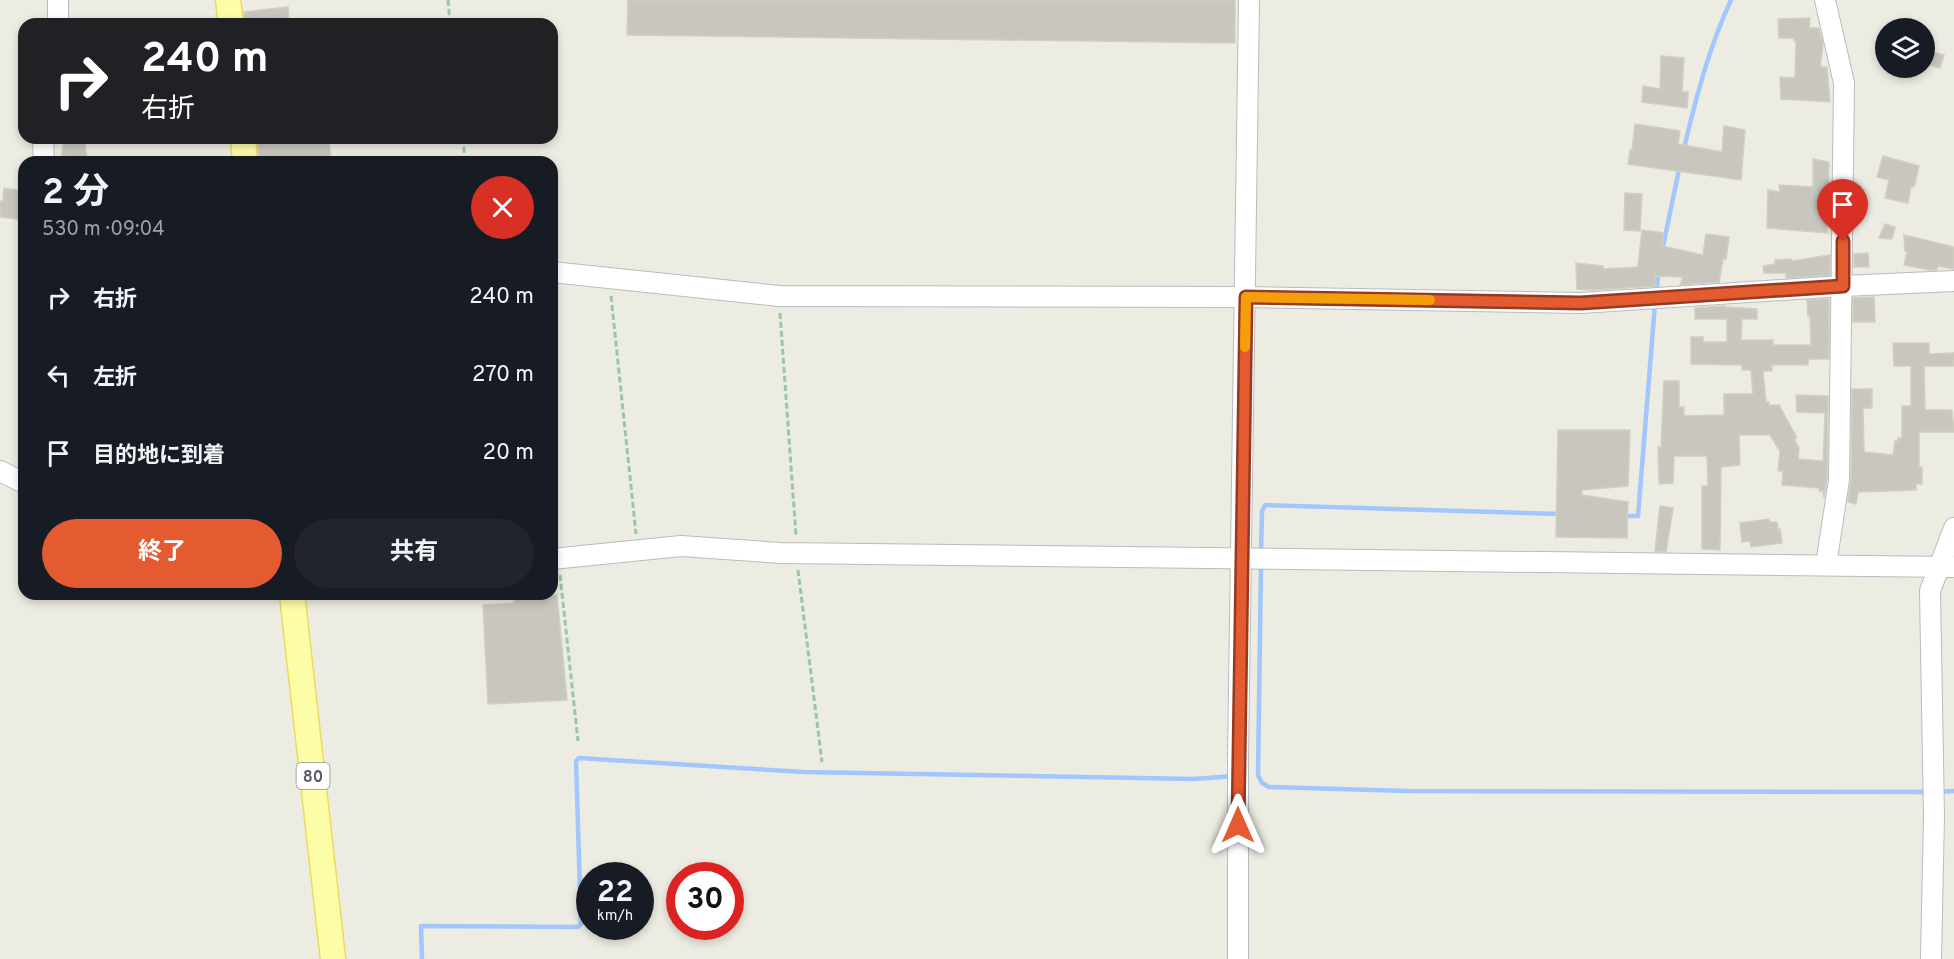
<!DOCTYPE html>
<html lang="ja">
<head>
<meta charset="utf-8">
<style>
	body { margin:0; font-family:Overpass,"Noto Sans JP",sans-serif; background:#20242c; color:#f1f3f6; height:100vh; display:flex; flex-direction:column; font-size:22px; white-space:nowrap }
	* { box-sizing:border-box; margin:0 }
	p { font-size:20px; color:#9ea1a6 }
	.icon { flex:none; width:33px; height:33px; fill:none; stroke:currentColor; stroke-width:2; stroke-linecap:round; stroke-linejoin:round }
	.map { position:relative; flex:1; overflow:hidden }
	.panel { position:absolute; left:18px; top:156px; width:540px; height:444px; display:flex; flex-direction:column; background:#171b24; border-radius:18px; box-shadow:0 3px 9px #0003 }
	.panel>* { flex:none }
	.top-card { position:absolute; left:18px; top:18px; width:540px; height:126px; border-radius:18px; box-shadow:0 3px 9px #0003; background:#202124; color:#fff; overflow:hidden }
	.buttons { position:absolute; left:1875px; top:18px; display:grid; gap:12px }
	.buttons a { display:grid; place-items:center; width:60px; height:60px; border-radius:50%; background:#171b24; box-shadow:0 3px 9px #0003; font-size:30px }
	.speed { position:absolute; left:576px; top:862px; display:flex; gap:12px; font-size:30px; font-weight:700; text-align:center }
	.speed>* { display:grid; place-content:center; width:78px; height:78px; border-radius:50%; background:#171b24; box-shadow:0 3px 9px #0003; line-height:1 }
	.speed small { font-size:15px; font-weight:400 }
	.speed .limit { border:9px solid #d22; background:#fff; color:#111 }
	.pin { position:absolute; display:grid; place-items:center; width:51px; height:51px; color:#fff; margin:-62px -26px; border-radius:50% 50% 50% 0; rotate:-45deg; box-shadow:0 0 6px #0007 }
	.pin .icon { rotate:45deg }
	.me { position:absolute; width:66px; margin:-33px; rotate:0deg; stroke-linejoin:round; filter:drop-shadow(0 0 4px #0008) }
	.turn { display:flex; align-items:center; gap:21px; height:126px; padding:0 24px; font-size:27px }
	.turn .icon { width:78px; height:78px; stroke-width:2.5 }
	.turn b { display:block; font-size:42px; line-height:51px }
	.round { display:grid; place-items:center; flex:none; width:63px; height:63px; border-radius:32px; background:#20242c }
	.headline { display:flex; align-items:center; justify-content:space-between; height:102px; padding:0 24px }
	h1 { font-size:36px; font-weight:700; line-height:45px }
	.button { display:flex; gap:12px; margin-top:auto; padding:12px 24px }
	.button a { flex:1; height:69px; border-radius:36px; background:#e45a31; color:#fff; font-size:24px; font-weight:700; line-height:69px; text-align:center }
	.button a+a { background:#20242c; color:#f1f3f6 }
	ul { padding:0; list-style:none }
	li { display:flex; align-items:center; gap:18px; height:78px; padding:0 24px }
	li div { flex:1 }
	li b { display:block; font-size:22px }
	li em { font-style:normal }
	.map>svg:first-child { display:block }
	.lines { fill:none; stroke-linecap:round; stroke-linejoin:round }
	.stream { stroke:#a2c7fd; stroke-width:4.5 }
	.building { fill:#c8c6bf; stroke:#d1cfc1; stroke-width:1.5 }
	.minor-casing { stroke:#babbc1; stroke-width:22 }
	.major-casing { stroke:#eddb5b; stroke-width:27 }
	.path { stroke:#98c5ac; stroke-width:3; stroke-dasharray:6 3; stroke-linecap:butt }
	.minor { stroke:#fff; stroke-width:20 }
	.major { stroke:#fdfca7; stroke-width:24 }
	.route-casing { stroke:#943a20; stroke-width:15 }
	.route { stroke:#e45a31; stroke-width:10 }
	.slow { stroke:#f59e0b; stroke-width:10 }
	.labels { text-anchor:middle; stroke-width:4.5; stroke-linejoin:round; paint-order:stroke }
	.shield { fill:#fff; stroke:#8c8e92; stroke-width:1.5 }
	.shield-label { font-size:16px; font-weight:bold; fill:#5a5d63 }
</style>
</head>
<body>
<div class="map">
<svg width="1954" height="959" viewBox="0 0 1954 959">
	<rect width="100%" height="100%" fill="#edece2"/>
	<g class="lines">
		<!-- stream -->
		<g class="stream">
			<path d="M1684,148C1696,98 1709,47 1731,0"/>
			<path d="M1662,251L1680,165"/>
			<path d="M1656,293L1659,271"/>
			<path d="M1622,516H1638L1655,304"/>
			<path d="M1261,552L1262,511L1265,505L1560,514"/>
			<path d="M1261,564L1258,775L1262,783L1269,787L1408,791L1929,792"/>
			<path d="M1938,792L1954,791"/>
			<path d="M422,959L421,926L578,927L581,924L576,761L579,758L804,772L1193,779L1234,776"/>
		</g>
	</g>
	<!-- building -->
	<g class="building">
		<path d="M628,0H1235V43L627,35Z"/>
		<path d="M288,7L289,23L245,24L244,12Z"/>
		<path d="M1810,18L1809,28H1819L1823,44L1820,67H1827L1830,102L1781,99L1780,77L1795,78L1796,41H1794V38H1779L1778,19Z"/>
		<path d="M1924,50L1944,55L1940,68L1924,63Z"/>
		<path d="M1661,56L1684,58L1682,92H1688L1687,108L1642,102L1643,86L1660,89Z"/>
		<path d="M1635,124L1680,131L1678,144L1722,152L1724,126L1745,130L1741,180L1628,164L1630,150H1632Z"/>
		<path d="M64,138H84L87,158L62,156Z"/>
		<path d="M257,138H329L331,162H259Z"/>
		<path d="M1883,156L1919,166L1914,187L1911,186L1908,203L1885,198L1889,180L1877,177Z"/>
		<path d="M1813,159L1829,162L1827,233L1767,228L1768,190L1780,192L1779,185L1813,187Z"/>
		<path d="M4,188L24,191V220L0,217V201H3Z"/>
		<path d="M1625,193L1642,194L1640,231L1624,230Z"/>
		<path d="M1885,224L1895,227L1892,239L1879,238Z"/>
		<path d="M1642,230L1663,233L1662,246L1703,255L1706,234L1729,237L1726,259H1723L1719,282L1680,285L1683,277L1655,276L1656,286L1592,290L1577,289L1576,263L1603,266V269L1638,267Z"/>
		<path d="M1904,235L1954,247V269L1938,266L1937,270H1930L1904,265L1907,252L1905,251Z"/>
		<path d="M1868,253L1869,267H1854V254Z"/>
		<path d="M1830,255V275L1786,278V273H1764L1763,266L1775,264V260L1791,259L1792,261Z"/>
		<path d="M1874,297L1875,322H1853V298Z"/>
		<path d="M1829,299V359H1808V365H1772V371H1763L1766,402H1769V405H1779L1797,438L1794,439L1799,448L1798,459L1823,461L1825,413L1797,412L1796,395L1828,396L1827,479L1824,498L1823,491H1819V488L1782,485L1783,471H1778L1780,451L1770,435H1739L1740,465L1721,467L1720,550L1702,549V486H1708L1707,456H1674L1673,483L1659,484L1658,447L1661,448L1664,381H1679V407H1684V416L1724,415V394H1753L1751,370H1742V365L1691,364V337H1703V342H1727V319H1695V308L1725,306V307L1757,309V319H1742L1741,340H1773V345H1811L1810,316H1808L1807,300Z"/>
		<path d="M1893,343H1929V354L1954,353V366H1924L1925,410H1952L1954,432H1919V467H1922V484H1916V490L1858,492L1856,504L1848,502L1851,480L1852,389H1872V408H1863L1864,452L1893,455L1895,441H1898V438H1902V406H1911V366H1894Z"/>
		<path d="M1558,430H1630L1628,486L1582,490V495L1628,502L1627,538L1556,537Z"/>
		<path d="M1660,506L1673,508L1666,552L1655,551Z"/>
		<path d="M1769,519L1770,522H1777L1778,530L1780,529L1782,543L1751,547L1750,541L1742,542L1740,523Z"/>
		<path d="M557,595L567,700L488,704L483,605L514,603V599Z"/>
	</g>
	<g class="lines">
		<!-- minor casing -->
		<g class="minor-casing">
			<g id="minor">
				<path d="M58,0V24"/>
				<path d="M1825,0L1844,83L1839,480L1826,565"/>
				<path d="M43,138L44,162"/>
				<path d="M552,272L779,296L1246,297L1581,303L1843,286L1954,281"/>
				<path d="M0,471L24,483"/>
				<path d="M552,559L681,546L781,553L1954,567"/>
				<path d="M1238,959V757L1249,0"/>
				<path d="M1931,959L1934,816L1930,591L1954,528"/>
			</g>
		</g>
		<!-- major casing -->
		<g class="major-casing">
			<g id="major">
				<path d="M228,0L231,24"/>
				<path d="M243,138L245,162"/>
				<path d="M292,594L333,959"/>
			</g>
		</g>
		<!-- path -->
		<g class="path">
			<path d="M448,0L450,24"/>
			<path d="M463,138L465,162"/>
			<path d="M611,296L636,534"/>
			<path d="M780,313L796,536"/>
			<path d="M798,570L822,762"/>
			<path d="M560,575L578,741"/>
		</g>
		<!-- minor -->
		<use href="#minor" class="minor"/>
		<!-- major -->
		<use href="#major" class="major"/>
	</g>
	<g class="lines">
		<!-- route casing -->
		<g class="route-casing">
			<path id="route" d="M1238,825L1246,297L1581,303L1843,286V241"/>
		</g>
		<!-- route -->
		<use href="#route" class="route"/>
		<!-- slow -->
		<path class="slow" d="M1245,347L1246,297L1430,300"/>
	</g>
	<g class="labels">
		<!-- shield labels -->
		<rect class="shield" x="296.5" y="763" width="33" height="26" rx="4.5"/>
		<g class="shield-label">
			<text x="313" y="782">80</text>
		</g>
	</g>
</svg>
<div class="buttons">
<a><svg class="icon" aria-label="layers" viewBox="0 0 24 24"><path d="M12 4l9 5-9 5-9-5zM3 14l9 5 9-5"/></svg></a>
</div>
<div class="speed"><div>22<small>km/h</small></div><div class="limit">30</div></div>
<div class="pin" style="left:1843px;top:241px;background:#d93025"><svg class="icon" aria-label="arrive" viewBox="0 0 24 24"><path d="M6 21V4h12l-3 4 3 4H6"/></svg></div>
<svg class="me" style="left:1238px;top:825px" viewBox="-20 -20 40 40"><path d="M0-17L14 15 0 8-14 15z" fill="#e45a31" stroke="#fff" stroke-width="4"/></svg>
<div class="top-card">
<div class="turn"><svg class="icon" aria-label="right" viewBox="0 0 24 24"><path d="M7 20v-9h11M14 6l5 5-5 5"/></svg><div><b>240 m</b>右折</div></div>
</div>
<section class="panel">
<div class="headline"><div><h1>2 分</h1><p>530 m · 09:04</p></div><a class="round" style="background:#d93025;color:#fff"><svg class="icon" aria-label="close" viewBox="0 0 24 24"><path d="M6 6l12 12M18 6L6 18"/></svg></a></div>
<ul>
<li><svg class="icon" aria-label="right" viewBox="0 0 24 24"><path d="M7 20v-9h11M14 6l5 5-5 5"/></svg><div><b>右折</b></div><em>240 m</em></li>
<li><svg class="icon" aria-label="left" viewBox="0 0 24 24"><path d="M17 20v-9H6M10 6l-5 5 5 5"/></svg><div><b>左折</b></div><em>270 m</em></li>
<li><svg class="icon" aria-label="arrive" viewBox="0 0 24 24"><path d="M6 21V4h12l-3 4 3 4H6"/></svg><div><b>目的地に到着</b></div><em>20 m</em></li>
</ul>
<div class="button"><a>終了</a><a>共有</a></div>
</section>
</div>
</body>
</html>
